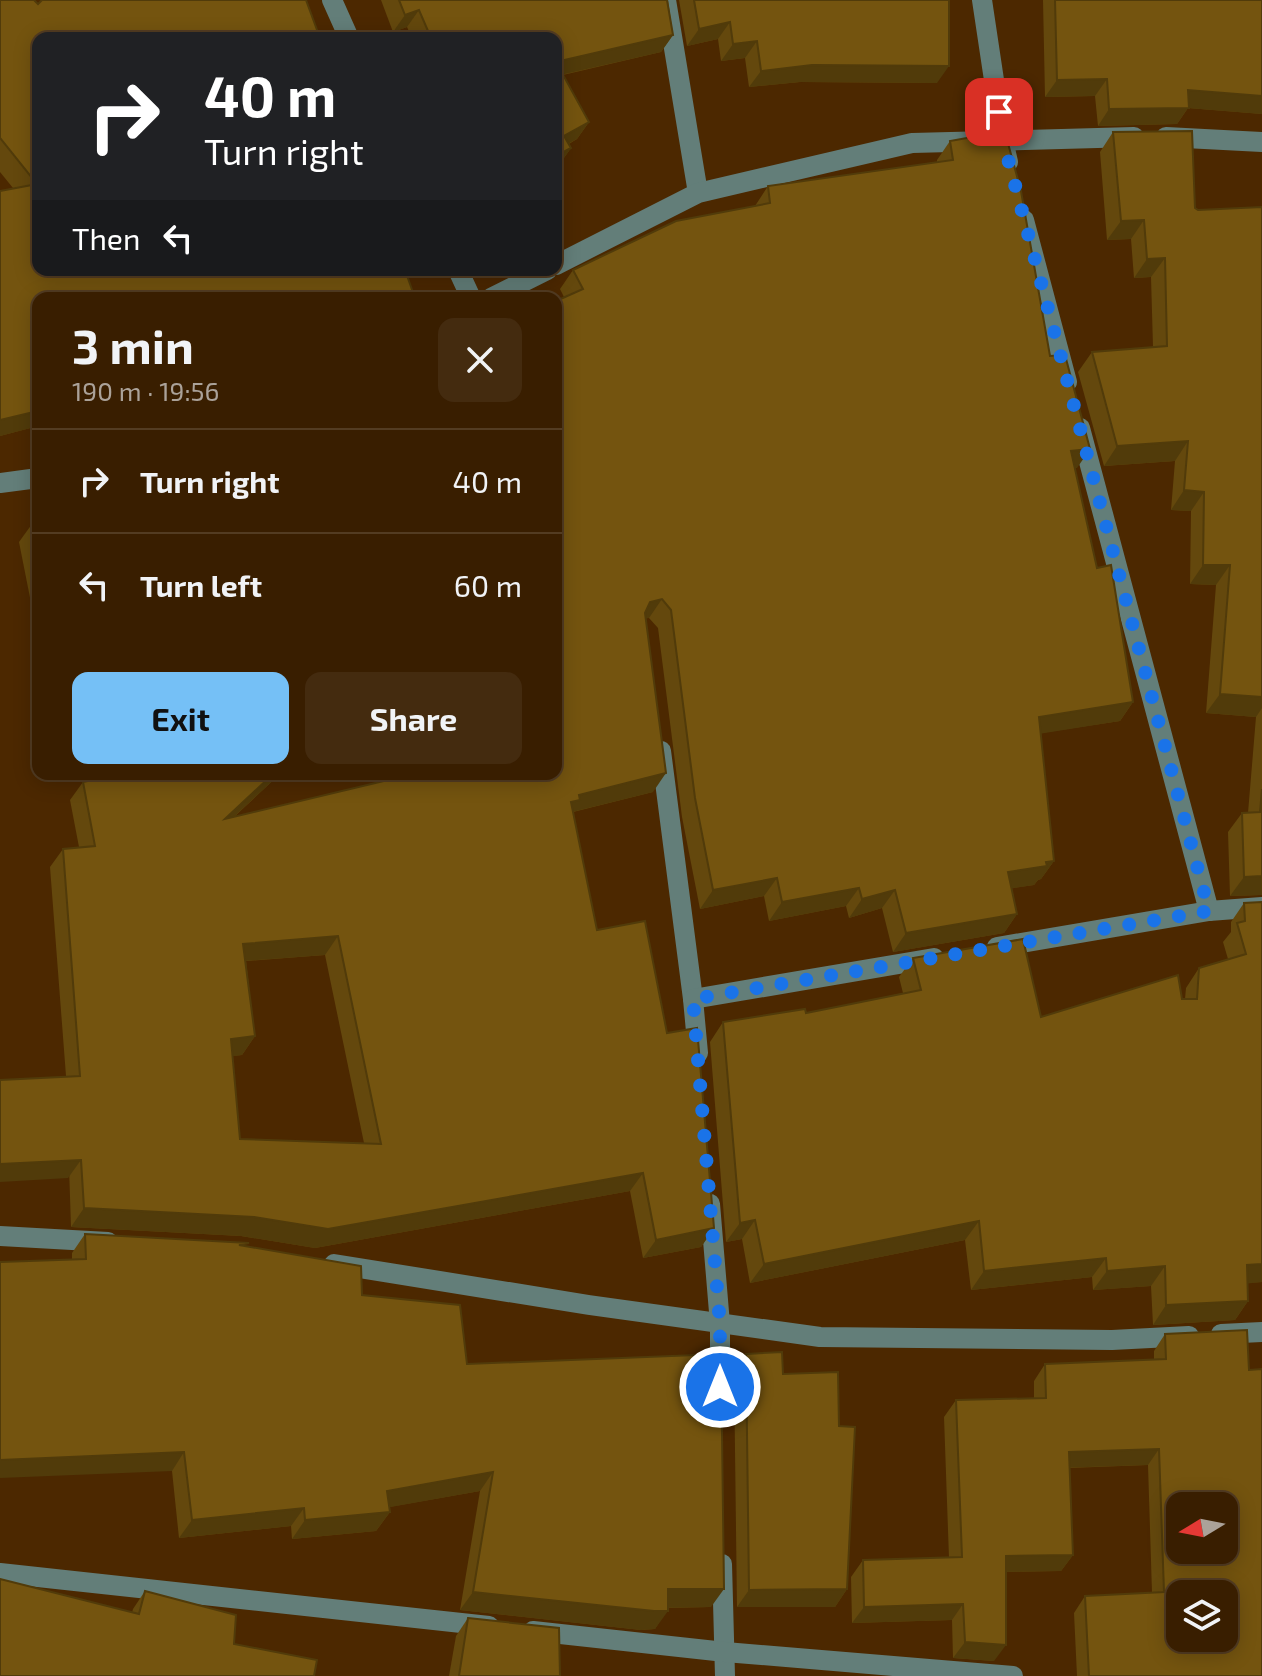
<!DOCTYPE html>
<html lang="en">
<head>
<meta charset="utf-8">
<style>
	body { margin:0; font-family:"Exo 2",sans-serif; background:#442b0f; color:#f1f3f6; height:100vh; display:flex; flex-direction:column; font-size:30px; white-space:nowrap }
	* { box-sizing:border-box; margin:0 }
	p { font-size:26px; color:#aba299 }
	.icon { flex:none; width:44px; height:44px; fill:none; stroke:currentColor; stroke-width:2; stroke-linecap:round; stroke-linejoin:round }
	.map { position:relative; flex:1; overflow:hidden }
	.side { position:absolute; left:32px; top:292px; width:530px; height:488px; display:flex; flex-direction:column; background:#391e00; border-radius:16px; box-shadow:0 4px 20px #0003,0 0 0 2px #533c22 }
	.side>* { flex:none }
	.top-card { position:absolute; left:32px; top:32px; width:530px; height:244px; border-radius:16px; box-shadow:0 4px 20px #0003,0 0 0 2px #533c22; background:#202124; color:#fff; overflow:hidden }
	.needle { width:52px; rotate:260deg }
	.buttons { position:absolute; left:1166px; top:1492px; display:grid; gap:16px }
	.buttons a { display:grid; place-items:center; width:72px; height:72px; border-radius:16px; background:#391e00; box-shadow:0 4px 20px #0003,0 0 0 2px #533c22; font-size:40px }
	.pin { position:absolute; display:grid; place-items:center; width:68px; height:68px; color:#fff; margin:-34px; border-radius:16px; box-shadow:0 4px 12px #0006 }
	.me { position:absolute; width:88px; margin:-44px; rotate:0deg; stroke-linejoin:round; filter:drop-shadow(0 0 6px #0008) }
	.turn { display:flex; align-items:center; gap:28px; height:168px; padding:0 40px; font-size:36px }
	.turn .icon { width:104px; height:104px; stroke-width:2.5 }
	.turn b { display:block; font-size:56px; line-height:68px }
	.then { display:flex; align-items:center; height:76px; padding:0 40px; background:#0003; gap:16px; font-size:30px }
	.round { display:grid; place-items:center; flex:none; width:84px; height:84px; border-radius:16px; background:#442b0f }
	.summary { display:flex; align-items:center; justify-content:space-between; height:136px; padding:0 40px }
	h1 { font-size:48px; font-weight:700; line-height:60px }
	.button { display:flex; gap:16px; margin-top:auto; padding:16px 40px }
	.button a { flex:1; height:92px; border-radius:16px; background:#75c0f6; color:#111; font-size:32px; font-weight:700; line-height:92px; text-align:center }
	.button a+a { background:#442b0f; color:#f1f3f6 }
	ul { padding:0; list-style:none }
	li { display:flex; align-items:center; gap:24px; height:104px; padding:0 40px; border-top:2px solid #533c22 }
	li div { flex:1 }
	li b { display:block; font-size:30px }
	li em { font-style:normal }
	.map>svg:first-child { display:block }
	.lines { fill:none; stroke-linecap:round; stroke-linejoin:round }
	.minor { stroke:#637e79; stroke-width:20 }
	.wall { fill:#64480d; fill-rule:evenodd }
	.shaded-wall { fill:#513b0a }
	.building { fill:#74540f; stroke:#513b0a; stroke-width:2; fill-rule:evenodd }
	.route { stroke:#1a73e8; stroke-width:14; stroke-dasharray:0 25.2 }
</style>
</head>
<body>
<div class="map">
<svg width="1262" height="1676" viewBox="0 0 1262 1676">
	<rect width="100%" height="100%" fill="#4c2800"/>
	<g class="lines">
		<!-- minor -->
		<g class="minor">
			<path d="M332,0L349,38"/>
			<path d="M666,0L698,193"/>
			<path d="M982,0L1003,140L1008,162"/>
			<path d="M1166,137L1262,142"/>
			<path d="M1024,220L1067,382"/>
			<path d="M556,265L698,193L912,143L1134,137"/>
			<path d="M458,270L471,298"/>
			<path d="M491,298L547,270"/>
			<path d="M1080,428L1209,911"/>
			<path d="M0,483L38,478"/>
			<path d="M661,751L693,999L698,1053"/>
			<path d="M997,947L1209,911L1262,907"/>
			<path d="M693,999L934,958"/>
			<path d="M710,1204L720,1324V1380"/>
			<path d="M0,1236L108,1242"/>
			<path d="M334,1264L589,1305L820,1337L1112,1340L1189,1336"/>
			<path d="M1221,1334L1262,1332"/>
			<path d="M722,1564L725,1676"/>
			<path d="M0,1573L489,1626"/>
			<path d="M533,1631L725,1652L1013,1676"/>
		</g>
	</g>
	<!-- wall -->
	<g class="wall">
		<path d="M0,0L38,38V426L0,436V191L13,188L0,172Z"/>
		<path d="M381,0H668L673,35L661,52L563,75L589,122L577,139L569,144L571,148L559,165L556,167V38H412L407,27L393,32Z"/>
		<path d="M679,0H949L937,83L800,82L749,87L745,58L721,61L718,39L687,46Z"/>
		<path d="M1043,0H1262V114L1188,108L1177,124L1098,126L1095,96L1045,97Z"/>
		<path d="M1113,132L1198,210L1262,207V895L1230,896L1228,832L1242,813H1248L1256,717L1206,713L1216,585L1190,584L1191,511L1171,510L1175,461L1104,466L1078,372L1092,352L1153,347L1151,277L1134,278L1131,239L1107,240L1100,152Z"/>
		<path d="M950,141L1050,356L1077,468H1075L1097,568L1133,702L1120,721L1041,733L1054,861L1041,879L1038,880L1034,885L1012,888L1017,914L1004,933L893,952L882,908L849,918L846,906L769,921L764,896L700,909L682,817L658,628L649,618H646L653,792L573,812L597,930L667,1033L714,1228L701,1247L643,1258L630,1191L315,1248L241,1236L71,1227L66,1076L50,867L63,849L79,847L70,800L83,782L111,776L110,774H280L234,817L556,774L564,297L560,289L573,270L755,206L768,186L937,162V160ZM325,955L364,1143L240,1139L232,1056L242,1055L255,1036L246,961Z"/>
		<path d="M38,523V638L19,542L32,524Z"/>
		<path d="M1262,902V1282L1247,1283L1248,1301L1235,1320L1153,1325L1151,1286L1093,1290L1092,1277L971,1290L965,1240L750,1283L742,1239L726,1242L710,1042L723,1022L806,1013L903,993L899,977L913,958L1041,1017L1185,999L1186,988L1199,968L1228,959L1223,942L1231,932V922L1244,903Z"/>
		<path d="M85,1234L247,1246L362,1295L467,1364L711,1607L668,1608L655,1629L641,1630L460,1610L480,1491L389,1507L390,1512L376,1531L292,1539L291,1526L179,1538L172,1471L72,1259V1253Z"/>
		<path d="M1165,1334L1262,1676H1077L1074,1613L1085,1596L1152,1593L1148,1465L1069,1468L1073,1555L1061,1571L1006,1572L994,1661L953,1658L952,1620L852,1623L851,1577L863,1560L949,1558L944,1417L956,1400L1034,1398V1381L1045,1364L1154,1360V1351Z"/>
		<path d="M746,1354L783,1374L839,1426L847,1589L835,1607H737L734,1371Z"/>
		<path d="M145,1591L234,1644L132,1613L133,1609Z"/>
		<path d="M468,1618L560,1676H449L456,1636Z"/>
	</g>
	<!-- shaded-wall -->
	<g class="shaded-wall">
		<path d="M419,10L407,27L393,32L405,15Z"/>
		<path d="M730,22L718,39L687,46L699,29Z"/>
		<path d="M673,35L661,52L556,76V62Z"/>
		<path d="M757,41L745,58L721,61L733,44Z"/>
		<path d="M812,65L949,66L937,83L800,82L749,87L761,71Z"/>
		<path d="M1107,79L1095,96L1045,97L1057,80Z"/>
		<path d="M1188,90L1262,96V114L1188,108L1177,124L1098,126L1109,109Z"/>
		<path d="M589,122L577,139L556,150L564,136Z"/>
		<path d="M571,148L559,165L556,167V156Z"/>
		<path d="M1144,220L1131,239L1107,240L1121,221Z"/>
		<path d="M1165,258L1151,277L1134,278L1147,259Z"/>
		<path d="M38,411V426L0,436V420Z"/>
		<path d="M1188,441L1175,461L1104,466L1117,446Z"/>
		<path d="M1090,449L1077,468L1058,469L1071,451Z"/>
		<path d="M1184,490L1204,492L1191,511L1171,510Z"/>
		<path d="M1203,565H1230L1216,585L1190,584Z"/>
		<path d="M662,599L649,618L637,620L650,602Z"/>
		<path d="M1220,694L1262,697V708L1256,717L1206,713Z"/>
		<path d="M1133,702L1120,721L1026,736L1039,717Z"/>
		<path d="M666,773L653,792L572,812L571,802L579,795Z"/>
		<path d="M273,774H280L212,837L225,819Z"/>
		<path d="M1054,861L1041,879L1038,880L1034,885L995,891L1008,872Z"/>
		<path d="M1262,876V895L1230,896L1244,877Z"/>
		<path d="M777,878L764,896L700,909L713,890Z"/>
		<path d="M859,888L846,906L769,921L782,902Z"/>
		<path d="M895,890L882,908L849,918L862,899Z"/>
		<path d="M1017,914L1004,933L893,952L906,933Z"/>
		<path d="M338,936L325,955L230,962L243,944Z"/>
		<path d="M255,1036L242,1055L218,1058L231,1039Z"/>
		<path d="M81,1160L68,1178L0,1182V1164Z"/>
		<path d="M643,1173L630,1191L315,1248L241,1236L71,1227L84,1208Z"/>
		<path d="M755,1220L742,1239L726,1242L740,1223Z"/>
		<path d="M979,1221L965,1240L750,1283L764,1264Z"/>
		<path d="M714,1228L701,1247L643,1258L656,1240Z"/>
		<path d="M1106,1258L1092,1277L971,1290L984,1271Z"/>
		<path d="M1262,1264V1282L1233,1285L1247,1265Z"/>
		<path d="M1165,1266L1151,1286L1093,1290L1107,1271Z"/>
		<path d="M1248,1301L1235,1320L1153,1325L1166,1305Z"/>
		<path d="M1159,1449L1148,1465L1057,1468L1069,1452Z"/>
		<path d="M184,1452L172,1471L0,1478V1460Z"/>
		<path d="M493,1472L480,1491L374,1510L387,1491Z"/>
		<path d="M304,1508L291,1526L179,1538L192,1520Z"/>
		<path d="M390,1512L376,1531L292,1539L305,1520Z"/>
		<path d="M1073,1555L1061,1571L994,1572L1006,1556Z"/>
		<path d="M668,1589H724L711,1607L655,1608Z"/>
		<path d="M847,1589L835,1607H737L749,1590Z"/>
		<path d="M473,1592L668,1611L655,1629L641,1630L460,1610Z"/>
		<path d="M963,1604L952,1620L852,1623L864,1607Z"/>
		<path d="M965,1642L1006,1645L994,1661L953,1658Z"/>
	</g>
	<!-- building -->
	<g class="building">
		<path d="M0,0H34L38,4L42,0H306L320,38H38V270H405L415,298H38V411L0,420V191L37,184L0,138Z"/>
		<path d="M399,0H667L673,35L556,62L589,122L564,136L571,148L556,156V38H431L419,10L405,15Z"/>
		<path d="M694,0H949V66L812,65L761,71L757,41L733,44L730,22L699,29Z"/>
		<path d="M1055,0H1262V96L1188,90L1189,108L1109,109L1107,79L1057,80Z"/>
		<path d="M1192,131L1195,208L1198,210L1262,207V697L1220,694L1230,565H1203L1204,492L1184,490L1188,441L1117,446L1092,352L1167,346L1165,258L1147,259L1144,220L1121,221L1113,132Z"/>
		<path d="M978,136H1006L1021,191L1050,356L1065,355L1090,449L1071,451L1097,568L1111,565L1133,702L1039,717L1054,861L1046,862L1047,866L1008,872L1017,914L906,933L895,890L862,899L859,888L782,902L777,878L713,890L695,798L671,610L662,599L650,602L645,613L666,773L579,795L580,800L571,802L597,930L645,921L667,1033L697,1028L714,1228L656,1240L643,1173L328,1229L254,1217L84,1208L81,1160L0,1164V1080L80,1076L63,849L95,846L83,782L121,774H273L225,819L413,774H556V301L583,289L573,270L676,221L770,203L768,186L953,160L950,141ZM338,936L381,1144L240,1139L231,1039L255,1036L243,944Z"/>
		<path d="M38,523V553L32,524Z"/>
		<path d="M1262,789V876L1244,877L1242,813L1260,812Z"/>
		<path d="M1262,902V1264L1247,1265L1248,1301L1166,1305L1165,1266L1107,1271L1106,1258L984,1271L979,1221L764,1264L755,1220L740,1223L723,1022L805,1009L806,1013L921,990L913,958L1023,939L1041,1017L1178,975L1182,999H1197L1199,968L1246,954L1237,923L1245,921L1244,903Z"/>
		<path d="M85,1234L249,1243L239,1245L361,1266L362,1295L460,1305L467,1364L721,1354L724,1589H668V1611H654L473,1592L493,1472L387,1491L390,1512L305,1520L304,1508L192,1520L184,1452L0,1460V1262L86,1259Z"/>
		<path d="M1247,1330L1249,1370L1262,1369V1676H1089L1085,1596L1164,1592L1159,1449L1069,1452L1073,1555L1006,1556V1645L965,1642L963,1604L864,1607L863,1560L962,1557L956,1400L1046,1398L1045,1364L1166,1359L1165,1334ZM1180,1506H1224V1550H1180ZM1180,1594H1224V1638H1180Z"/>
		<path d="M782,1352L783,1374L838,1372L839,1426L855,1427L847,1589L749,1590L746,1354Z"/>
		<path d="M0,1579L139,1614L145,1591L236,1615L234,1644L317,1660L314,1676H0Z"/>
		<path d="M468,1618L559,1628L560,1676H459Z"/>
	</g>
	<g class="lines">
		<!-- route -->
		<path class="route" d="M720,1387V1324L693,999L1209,911L1003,140L999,112"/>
	</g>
</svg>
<div class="buttons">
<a><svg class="needle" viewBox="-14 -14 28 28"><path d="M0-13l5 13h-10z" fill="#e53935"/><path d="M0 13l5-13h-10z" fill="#aba299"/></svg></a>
<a><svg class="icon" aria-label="layers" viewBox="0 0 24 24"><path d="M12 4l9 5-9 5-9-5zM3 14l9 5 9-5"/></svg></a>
</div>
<div class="pin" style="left:999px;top:112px;background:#d93025"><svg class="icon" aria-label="arrive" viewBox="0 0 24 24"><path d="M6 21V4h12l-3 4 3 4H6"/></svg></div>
<svg class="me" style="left:720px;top:1387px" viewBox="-20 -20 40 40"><circle r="17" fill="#1a73e8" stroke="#fff" stroke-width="3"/><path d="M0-11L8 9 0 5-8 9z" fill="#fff"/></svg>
<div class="top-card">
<div class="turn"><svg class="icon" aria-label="right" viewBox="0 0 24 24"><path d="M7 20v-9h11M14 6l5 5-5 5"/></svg><div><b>40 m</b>Turn right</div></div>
<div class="then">Then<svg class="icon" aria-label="left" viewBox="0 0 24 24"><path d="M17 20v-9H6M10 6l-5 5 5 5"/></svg></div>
</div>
<section class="side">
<div class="summary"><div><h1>3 min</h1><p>190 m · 19:56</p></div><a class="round"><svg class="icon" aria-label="close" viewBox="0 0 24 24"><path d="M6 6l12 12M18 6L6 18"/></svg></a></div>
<ul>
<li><svg class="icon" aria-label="right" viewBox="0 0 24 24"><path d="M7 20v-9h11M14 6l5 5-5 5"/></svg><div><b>Turn right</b></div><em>40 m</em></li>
<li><svg class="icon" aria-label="left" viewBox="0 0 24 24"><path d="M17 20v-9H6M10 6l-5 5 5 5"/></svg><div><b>Turn left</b></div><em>60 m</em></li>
</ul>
<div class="button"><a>Exit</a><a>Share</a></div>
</section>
</div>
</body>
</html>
